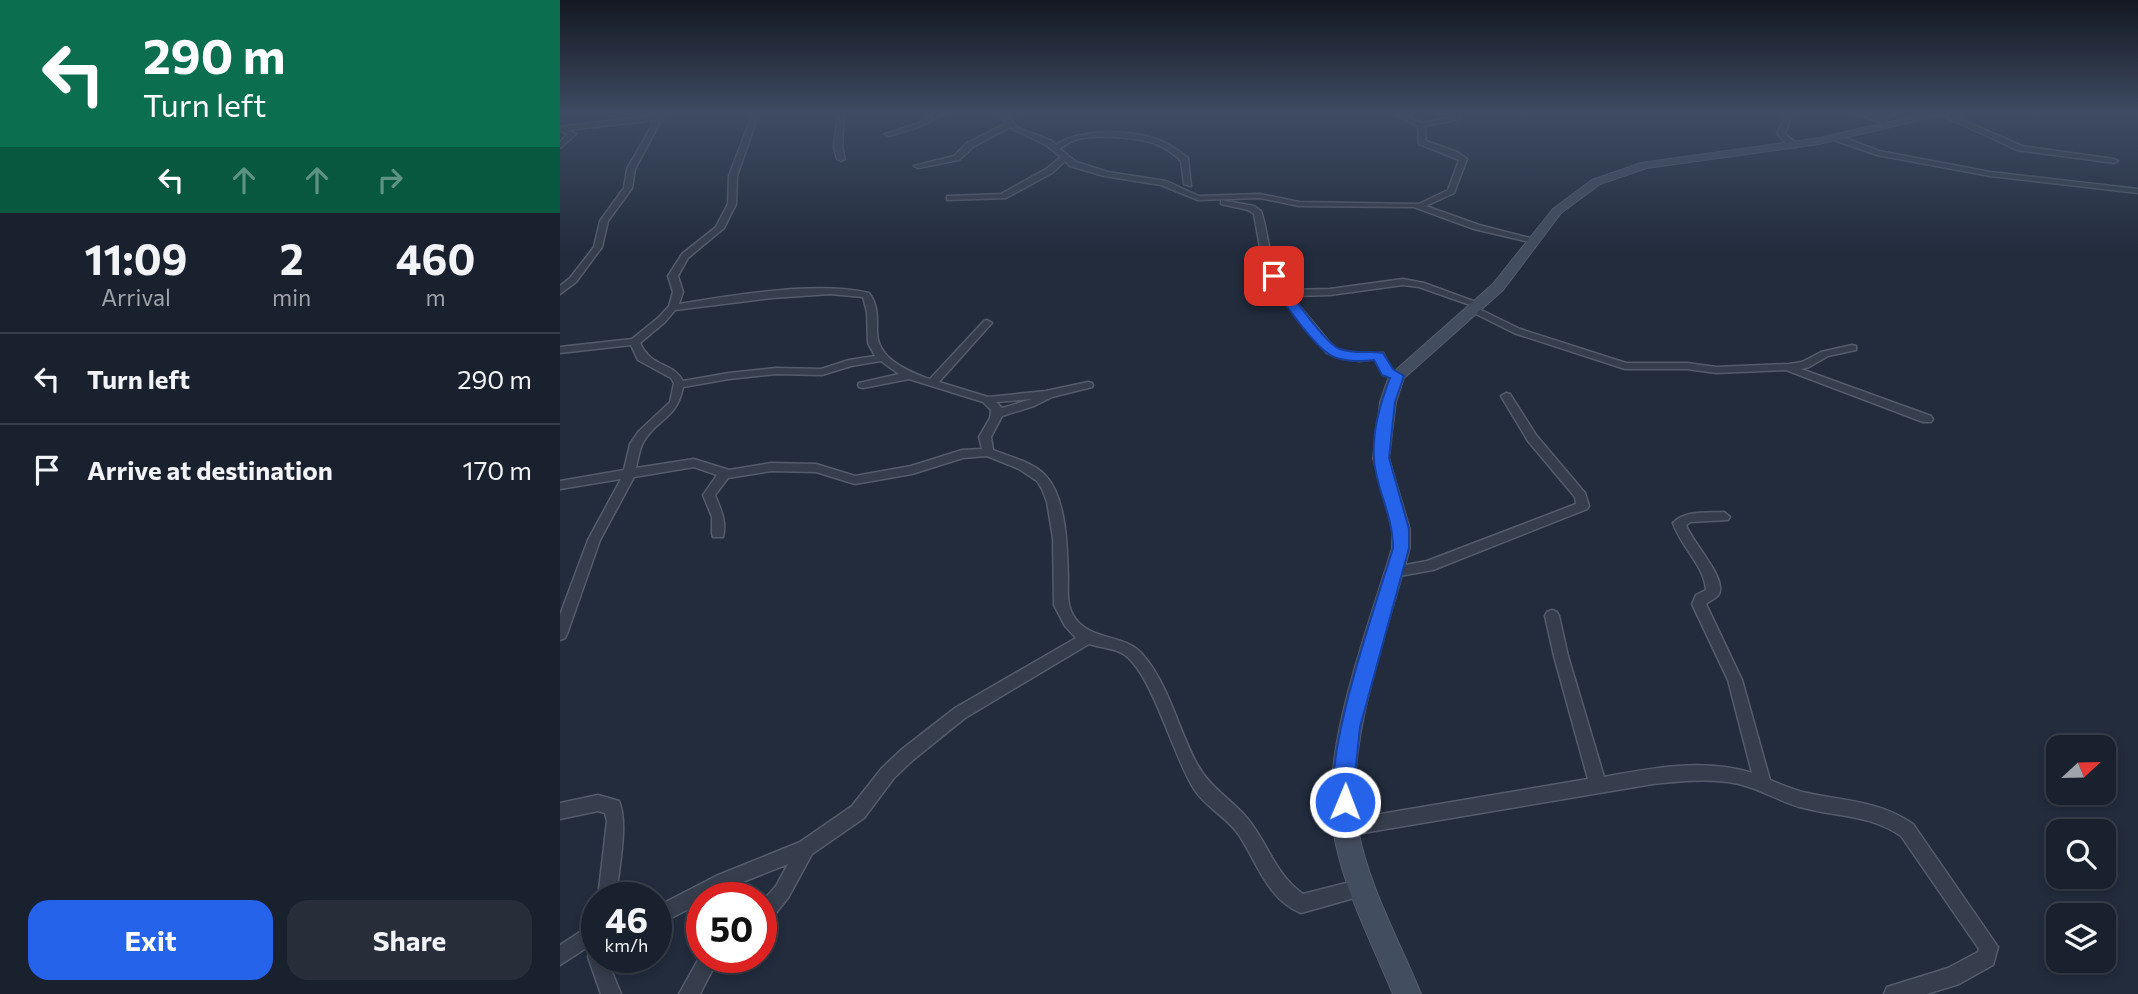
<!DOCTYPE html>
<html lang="en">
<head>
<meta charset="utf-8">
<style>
	body { margin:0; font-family:Commissioner,sans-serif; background:#272e3a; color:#f1f3f6; height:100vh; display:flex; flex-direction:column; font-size:26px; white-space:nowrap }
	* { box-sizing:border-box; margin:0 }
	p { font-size:23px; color:#9fa3aa }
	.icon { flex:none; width:38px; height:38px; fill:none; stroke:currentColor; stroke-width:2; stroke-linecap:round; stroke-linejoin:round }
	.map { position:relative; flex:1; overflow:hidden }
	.side { display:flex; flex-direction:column; background:#1a212e; width:560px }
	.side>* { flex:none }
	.hud { background:#0b6e4f; color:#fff; overflow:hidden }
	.needle { width:46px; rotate:68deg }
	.fabs { position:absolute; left:1486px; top:735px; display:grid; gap:14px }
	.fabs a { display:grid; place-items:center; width:70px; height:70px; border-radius:14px; background:#1a212e; box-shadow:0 4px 10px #0003,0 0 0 2px #383e4a; font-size:35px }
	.speed { position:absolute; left:21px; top:882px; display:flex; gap:14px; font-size:35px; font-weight:700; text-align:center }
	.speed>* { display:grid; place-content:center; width:91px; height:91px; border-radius:50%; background:#1a212e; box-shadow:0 4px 10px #0003,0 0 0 2px #383e4a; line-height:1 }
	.speed small { font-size:18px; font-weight:400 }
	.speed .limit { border:10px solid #d22; background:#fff; color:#111 }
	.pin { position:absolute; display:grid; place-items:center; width:60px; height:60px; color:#fff; margin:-30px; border-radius:14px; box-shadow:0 4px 10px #0006 }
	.me { position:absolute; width:77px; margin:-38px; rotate:1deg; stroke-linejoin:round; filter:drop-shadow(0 0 5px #0008) }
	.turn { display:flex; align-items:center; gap:24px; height:147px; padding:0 28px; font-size:32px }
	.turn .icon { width:91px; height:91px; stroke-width:2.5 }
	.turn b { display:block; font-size:49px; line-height:60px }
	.lanes { display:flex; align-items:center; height:66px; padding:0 28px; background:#0003; justify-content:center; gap:35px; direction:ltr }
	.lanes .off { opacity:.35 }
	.eta { display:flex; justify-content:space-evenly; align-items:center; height:119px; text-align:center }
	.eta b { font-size:42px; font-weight:700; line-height:49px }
	.action { display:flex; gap:14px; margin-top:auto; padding:14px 28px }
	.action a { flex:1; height:80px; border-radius:21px; background:#2563eb; color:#fff; font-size:28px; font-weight:700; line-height:80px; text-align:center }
	.action a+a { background:#272e3a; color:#f1f3f6 }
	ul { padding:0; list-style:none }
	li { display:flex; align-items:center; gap:21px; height:91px; padding:0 28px; border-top:2px solid #383e4a }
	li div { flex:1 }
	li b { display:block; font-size:26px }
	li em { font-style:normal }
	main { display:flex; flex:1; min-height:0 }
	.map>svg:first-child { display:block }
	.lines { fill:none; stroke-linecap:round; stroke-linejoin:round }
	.street-casing { stroke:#545c6b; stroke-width:3 }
	.secondary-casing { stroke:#545c6b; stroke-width:2 }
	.street { fill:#363e4d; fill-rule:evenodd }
	.secondary { fill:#434d60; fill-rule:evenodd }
	.route { fill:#2563eb; stroke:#184099; stroke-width:2 }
</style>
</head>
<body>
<main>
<section class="side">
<div class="hud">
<div class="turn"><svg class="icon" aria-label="left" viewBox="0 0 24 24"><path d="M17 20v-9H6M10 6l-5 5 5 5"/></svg><div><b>290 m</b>Turn left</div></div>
<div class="lanes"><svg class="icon" aria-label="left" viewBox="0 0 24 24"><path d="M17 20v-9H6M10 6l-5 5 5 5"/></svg><svg class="icon off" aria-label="ahead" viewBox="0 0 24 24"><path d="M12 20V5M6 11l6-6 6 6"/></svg><svg class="icon off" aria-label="ahead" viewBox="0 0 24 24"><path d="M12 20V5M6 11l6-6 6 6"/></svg><svg class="icon off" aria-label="right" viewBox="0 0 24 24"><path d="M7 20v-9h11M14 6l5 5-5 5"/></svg></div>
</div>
<div class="eta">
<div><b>11:09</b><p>Arrival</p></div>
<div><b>2</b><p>min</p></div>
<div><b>460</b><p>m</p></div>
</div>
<ul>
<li><svg class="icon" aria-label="left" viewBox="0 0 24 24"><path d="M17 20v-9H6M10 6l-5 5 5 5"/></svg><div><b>Turn left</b></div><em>290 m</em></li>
<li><svg class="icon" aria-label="arrive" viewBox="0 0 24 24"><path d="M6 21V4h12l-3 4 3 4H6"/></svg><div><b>Arrive at destination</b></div><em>170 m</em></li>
</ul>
<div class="action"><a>Exit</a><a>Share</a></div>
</section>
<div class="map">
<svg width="1578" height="994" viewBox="0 0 1578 994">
	<rect width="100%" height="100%" fill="#222c3d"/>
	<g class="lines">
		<!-- street casing -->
		<g class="street-casing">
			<g id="street">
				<path d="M98,113H105L75,169L72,188L48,221L42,247L16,282L0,294V286L10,278L34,247L40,221L64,188L67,169L95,120L9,130L16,134L0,148V142L8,134L0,131V127L97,115Z"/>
				<path d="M193,113H199L177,176L176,204L164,228L128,258L118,276L123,292L119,304C173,295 257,281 309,293C318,305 317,316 317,331C317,358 344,369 366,378L370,379L424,321L427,320L432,323L430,325L379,382L428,397L486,391L528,382L532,383L533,385L532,387L492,397L474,406L442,416L431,437L433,450C450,457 473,462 485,475C507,498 507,548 508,577C508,592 506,605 515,618C532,642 565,633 583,655C609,685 618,729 637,764C650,788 670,798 687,818C708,843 715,875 743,894L802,879L808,882L811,888L808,894L741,913C707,899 697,862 679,835C667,817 645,807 634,789C613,756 593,676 565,655C556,648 541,648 529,644L405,718L353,760L334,778L304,818L252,854L228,898L207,924L201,927V903L216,886L228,864L168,888L151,898H142V902L96,926V907L156,876L240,842L292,806L322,768L341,750L395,708L516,638L505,626L494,605L493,538L487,502L482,489L477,481L459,469L427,456L403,458L352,474L295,484L256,472L211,471L168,478L155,495C161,510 167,522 163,537H153L152,534V517L143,495L157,475L134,467L74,477L40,540L7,634L5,638L0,640V615L28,540L61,479L0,489V481L64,470L70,444L78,432L110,402L114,383L111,378L78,360L71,345L0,353V347L72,339L98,318L109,306L113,292L108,276L122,254L156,227L168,204L169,176ZM270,294L303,297L307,312L308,343L315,356L289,360L261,369L216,368L169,373L123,381C112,361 92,369 80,343L105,322L115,310L212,298ZM321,361L339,374L299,383L298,385L299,387L303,388L349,379L423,402L431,410L430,418L419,437L422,449L402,450L351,466L295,476L256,464L211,463L169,470L134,459L76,468C78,460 79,449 84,441C98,418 117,419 123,387L169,379L216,374L262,375L291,366ZM472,399L442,408L436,402Z"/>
				<path d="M278,113H284L282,147L285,159L281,161L277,159L274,147Z"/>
				<path d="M377,113H386L361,126L329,136L325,134L357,124Z"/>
				<path d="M438,113H445L458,128L492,141L496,145C519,128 573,130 599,140C610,144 619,151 628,158L631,186L624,184L621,161C613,153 604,147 593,143C575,137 532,134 515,140C509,142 505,145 500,149L516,162L548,172L606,181L639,196L700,194L739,202L859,204L888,190L899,160L859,144L858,126L833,113H842L862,123L895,117L896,113H902L900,119L865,126L866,141L897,152L907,159L894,193L866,206L919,225L978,240L974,243L914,229L854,207L739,206L700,198L638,200L601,185L544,176L510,166L505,161L492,173L446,198L387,200V196H390L441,194L486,169L501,157L486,145L454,130L450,127L413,147L399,160L358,168L354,166L394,156L407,143L447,123Z"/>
				<path d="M1226,113H1232L1225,134L1236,143V147H1230L1217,134Z"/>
				<path d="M1295,113H1306L1320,118L1329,113H1338L1327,119L1326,122L1329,126L1326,128L1319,122Z"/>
				<path d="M1386,113L1462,146L1554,159L1558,161L1554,163L1457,150L1379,114Z"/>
				<path d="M1274,136H1280L1319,151L1430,172L1578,189V193L1430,176L1317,155L1274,140Z"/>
				<path d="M661,200L694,206L701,211C710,237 708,268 726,290L770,289L843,279L864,283L924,305L922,307H916L859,287L843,285L770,295L731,296L775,349L799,355L823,353L831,370L842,376L837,379L823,374L816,359L799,361L767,353L711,284L701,253L694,214L688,210L661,204Z"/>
				<path d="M915,307L960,329L1066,363H1127L1156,367L1229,364L1242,362L1261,352L1292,345L1296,346V350L1268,356L1249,367L1241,369L1371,416L1373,419L1371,422H1363L1226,370L1156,373L1127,369H1065L954,333L912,312V308Z"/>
				<path d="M946,393L950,394L976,435L1025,493L1029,506L1027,509L873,570L834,577L829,576L827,572L829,568L867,561L1016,504L1015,497L968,441L941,396Z"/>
				<path d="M1164,512L1170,517L1168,520L1131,522L1126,525C1132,542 1167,578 1159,594C1157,598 1149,601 1146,604L1182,680L1210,780C1222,785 1234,790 1247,793C1285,801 1320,801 1353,824L1438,947L1433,965L1399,984L1367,994H1324L1327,987L1388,968L1418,952L1419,949L1341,836C1311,815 1278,817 1244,808C1225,804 1208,793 1189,787C1159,777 1124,781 1093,784L785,836L779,834L777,828L779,822L785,820L1028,779L994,656L985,616L987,612L992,610L997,612L999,616L1008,656L1044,777C1091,768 1145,758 1192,773L1168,680L1132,604L1136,595L1146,590C1144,565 1121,547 1113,523C1125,510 1147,513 1164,512Z"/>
				<path d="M38,795L59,801C69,824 58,872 56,898H38L47,821L45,813L38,811L0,819V803Z"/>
				<path d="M37,921V941L0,965V945Z"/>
				<path d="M37,948V957H46L61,994H41L28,957L30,950Z"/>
				<path d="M142,953V957H159L140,994H119Z"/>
			</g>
		</g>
		<!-- secondary casing -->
		<g class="secondary-casing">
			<path id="secondary" d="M1370,113H1389L1259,144L1087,168L1040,184L1001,213L943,290L844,378L836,402L829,458L850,529V548C829,626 782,751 798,830C809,887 839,940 861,994H833C811,941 782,886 773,829C761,747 808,628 832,548V529L813,458L820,402L829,376L933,284L993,209L1032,180L1081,163L1259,138Z"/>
		</g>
		<!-- street -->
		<use href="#street" class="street"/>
		<!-- secondary -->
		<use href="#secondary" class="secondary"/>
	</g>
	<!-- sky -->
	<linearGradient id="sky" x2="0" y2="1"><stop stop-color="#131822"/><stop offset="0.45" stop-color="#3e4b62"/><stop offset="1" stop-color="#3e4b62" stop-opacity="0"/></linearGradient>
	<rect width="1578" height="252" fill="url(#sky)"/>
	<!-- route -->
	<path class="route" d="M714,273L718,274C727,289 766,345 780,349C798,355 808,350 823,353L833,369L844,376L835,402L829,458L849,529V548L800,727L795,775L796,802L792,809L785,812L777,809C758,766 818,599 833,548C833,514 815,487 814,458C812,432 821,401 830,378L822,375L814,360C800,362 777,362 766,352C751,341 716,294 708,276Z"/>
</svg>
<div class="fabs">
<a><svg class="needle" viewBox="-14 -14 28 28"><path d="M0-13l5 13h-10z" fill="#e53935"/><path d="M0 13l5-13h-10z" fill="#9fa3aa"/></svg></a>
<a><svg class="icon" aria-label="search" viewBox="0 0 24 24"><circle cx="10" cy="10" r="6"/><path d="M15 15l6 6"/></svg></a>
<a><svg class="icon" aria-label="layers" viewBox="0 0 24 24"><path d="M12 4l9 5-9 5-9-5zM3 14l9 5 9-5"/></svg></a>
</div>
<div class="speed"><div>46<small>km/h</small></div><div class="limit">50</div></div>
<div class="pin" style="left:714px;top:276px;background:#d93025"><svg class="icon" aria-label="arrive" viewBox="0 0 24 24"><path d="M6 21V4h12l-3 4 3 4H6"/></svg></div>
<svg class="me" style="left:785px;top:802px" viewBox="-20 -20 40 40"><circle r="17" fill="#2563eb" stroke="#fff" stroke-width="3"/><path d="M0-11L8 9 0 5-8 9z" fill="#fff"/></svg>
</div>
</main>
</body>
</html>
